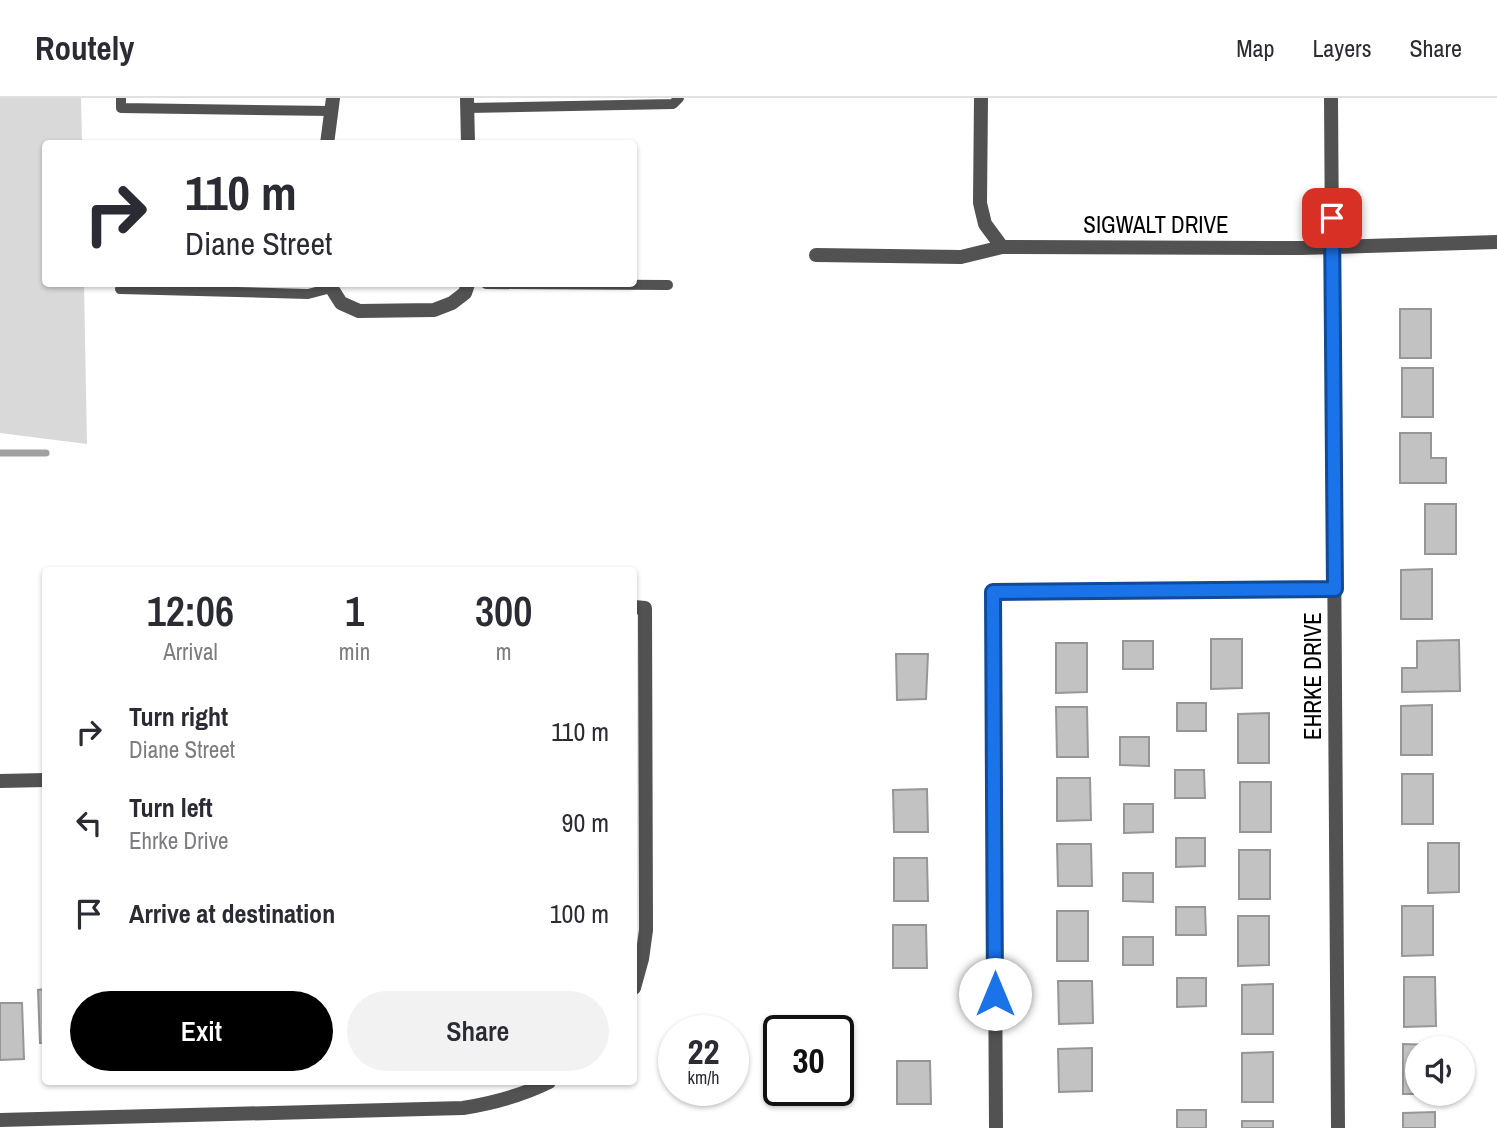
<!DOCTYPE html>
<html lang="en">
<head>
<meta charset="utf-8">
<style>
	body { margin:0; font-family:"Archivo Narrow",sans-serif; background:#f2f2f3; color:#2b2b33; height:100vh; display:flex; flex-direction:column; font-size:26px; white-space:nowrap }
	* { box-sizing:border-box; margin:0 }
	p { font-size:23px; color:#7c7c81 }
	.icon { flex:none; width:38px; height:38px; fill:none; stroke:currentColor; stroke-width:2; stroke-linecap:round; stroke-linejoin:round }
	.map { position:relative; flex:1; overflow:hidden }
	.side { position:absolute; left:42px; top:469px; width:595px; height:518px; display:flex; flex-direction:column; background:#fff; border-radius:7px; box-shadow:0 2px 5px #0004 }
	.side>* { flex:none }
	.banner { position:absolute; left:42px; top:42px; width:595px; height:147px; border-radius:7px; box-shadow:0 2px 5px #0004; background:#fff; color:#2b2b33; overflow:hidden }
	.tools { position:absolute; left:1405px; top:938px; display:grid; gap:14px }
	.tools a { display:grid; place-items:center; width:70px; height:70px; border-radius:50%; background:#fff; box-shadow:0 2px 5px #0004; font-size:35px }
	.speed { position:absolute; left:658px; top:917px; display:flex; gap:14px; font-size:35px; font-weight:700; text-align:center }
	.speed>* { display:grid; place-content:center; width:91px; height:91px; border-radius:50%; background:#fff; box-shadow:0 2px 5px #0004; line-height:1 }
	.speed small { font-size:18px; font-weight:400 }
	.speed .limit { border:4px solid #111; border-radius:10px; background:#fff; color:#111 }
	.pin { position:absolute; display:grid; place-items:center; width:60px; height:60px; color:#fff; margin:-30px; border-radius:14px; box-shadow:0 4px 10px #0006 }
	.me { position:absolute; width:77px; margin:-38px; rotate:0deg; stroke-linejoin:round; filter:drop-shadow(0 0 5px #0008) }
	.turn { display:flex; align-items:center; gap:24px; height:147px; padding:0 28px; font-size:32px }
	.turn .icon { width:91px; height:91px; stroke-width:2.5 }
	.turn b { display:block; font-size:49px; line-height:60px }
	.eta { display:flex; justify-content:space-evenly; align-items:center; height:119px; text-align:center }
	.eta b { font-size:42px; font-weight:600; line-height:49px }
	.button { display:flex; gap:14px; margin-top:auto; padding:14px 28px }
	.button a { flex:1; height:80px; border-radius:42px; background:#000; color:#fff; font-size:28px; font-weight:600; line-height:80px; text-align:center }
	.button a+a { background:#f2f2f3; color:#2b2b33 }
	ul { padding:0; list-style:none }
	li { display:flex; align-items:center; gap:21px; height:91px; padding:0 28px }
	li div { flex:1 }
	li b { display:block; font-size:26px }
	li em { font-style:normal }
	header { display:flex; align-items:center; gap:42px; box-sizing:border-box; height:98px; padding:0 35px; background:#fff; border-bottom:2px solid #e1e1e2 }
	header strong { font-size:33px }
	nav { display:flex; gap:38px; margin-inline-start:auto; font-size:24px }
	.map>svg:first-child { display:block }
	.green { fill:#d9d9d9 }
	.lines { fill:none; stroke-linecap:round; stroke-linejoin:round }
	.stream { stroke:#a0a0a0; stroke-width:7 }
	.building { fill:#c2c2c2; stroke:#969696; stroke-width:2 }
	.service { stroke:#525252; stroke-width:10 }
	.minor { stroke:#525252; stroke-width:14 }
	.route-casing { stroke:#114b97; stroke-width:18 }
	.route { stroke:#1a73e8; stroke-width:12 }
	.labels { text-anchor:middle; stroke-width:6; stroke-linejoin:round; paint-order:stroke }
	.street-label { font-size:23px; fill:#000; stroke:#fff }
</style>
</head>
<body>
<header>
<strong>Routely</strong>
<nav><a>Map</a><a>Layers</a><a>Share</a></nav>
</header>
<div class="map">
<svg width="1497" height="1030" viewBox="0 0 1497 1030">
	<rect width="100%" height="100%" fill="#fff"/>
	<!-- green -->
	<path class="green" d="M0,0H81L82,45L46,46V186H84L87,346L0,335Z"/>
	<g class="lines">
		<!-- stream -->
		<path class="stream" d="M0,355H46"/>
	</g>
	<!-- building -->
	<g class="building">
		<rect x="1400" y="211" width="31" height="49"/>
		<rect x="1402" y="270" width="31" height="49"/>
		<path d="M1400,335H1431V360H1446V385H1400Z"/>
		<rect x="1425" y="406" width="31" height="50"/>
		<path d="M1432,471V521H1401V472Z"/>
		<path d="M1211,541H1242V590L1211,591Z"/>
		<path d="M1459,542L1460,593L1402,594V570H1417V543Z"/>
		<rect x="1123" y="543" width="30" height="28"/>
		<path d="M1056,545H1087V594L1056,595Z"/>
		<path d="M896,556H928L926,601L897,602Z"/>
		<rect x="1177" y="605" width="29" height="28"/>
		<path d="M1432,607V657H1401V608Z"/>
		<path d="M1056,609H1087L1088,659H1057Z"/>
		<path d="M1269,615V665H1238V616Z"/>
		<path d="M1120,639H1149V668L1120,667Z"/>
		<path d="M1175,672H1204L1205,700H1175Z"/>
		<rect x="1402" y="676" width="31" height="50"/>
		<path d="M1057,680H1090L1091,722L1057,723Z"/>
		<rect x="1240" y="684" width="31" height="50"/>
		<path d="M927,691L928,734H894L893,692Z"/>
		<path d="M1124,706H1153V734L1124,735Z"/>
		<path d="M1176,740H1205V768L1176,769Z"/>
		<path d="M1428,745H1459V794L1428,795Z"/>
		<path d="M1057,746H1091L1092,788H1058Z"/>
		<rect x="1239" y="752" width="31" height="49"/>
		<path d="M894,760H927L928,803H894Z"/>
		<path d="M1123,775H1153V804L1123,803Z"/>
		<path d="M1402,808H1433V857L1402,858Z"/>
		<path d="M1176,809H1205L1206,837H1176Z"/>
		<rect x="1057" y="813" width="31" height="50"/>
		<path d="M1238,818H1269V867L1238,868Z"/>
		<path d="M893,827H926L927,870H893Z"/>
		<rect x="1123" y="839" width="30" height="28"/>
		<path d="M1404,879H1435L1436,928L1404,929Z"/>
		<path d="M1177,880H1206V908L1177,909Z"/>
		<path d="M1058,883H1092L1093,925L1059,926Z"/>
		<path d="M1273,886V936H1242V887Z"/>
		<path d="M46,891V945H40L38,892Z"/>
		<path d="M0,905H22L24,961L0,962Z"/>
		<path d="M1403,946L1434,947V950H1418V996H1403Z"/>
		<path d="M1092,950V993L1059,994L1058,951Z"/>
		<path d="M1273,954V1004H1242V955Z"/>
		<path d="M897,963H930L931,1006H897Z"/>
		<rect x="1177" y="1012" width="29" height="18"/>
		<path d="M1435,1014V1030H1403V1015Z"/>
		<rect x="1242" y="1023" width="31" height="7"/>
	</g>
	<g class="lines">
		<!-- service -->
		<g class="service">
			<path d="M121,0V10L331,13"/>
			<path d="M467,10L673,6L679,0"/>
			<path d="M486,186L668,187"/>
			<path d="M120,191L308,196L331,190"/>
		</g>
		<!-- minor -->
		<g class="minor">
			<path d="M467,0L468,46"/>
			<path d="M981,0L980,105L985,126L1002,149"/>
			<path d="M1331,0L1338,1030"/>
			<path d="M327,46L333,0"/>
			<path d="M816,157L961,159L1002,149L1302,150L1497,144"/>
			<path d="M329,186L341,205L359,213L434,212L452,205L465,195L468,186"/>
			<path d="M634,509L645,510L646,832L642,861L634,890"/>
			<path d="M0,683L46,682"/>
			<path d="M0,1022L463,1010C494,1005 521,998 549,984"/>
			<path d="M996,1030L993,494L1335,491"/>
		</g>
	</g>
	<g class="lines">
		<!-- route casing -->
		<g class="route-casing">
			<path id="route" d="M995,896L993,494L1335,491L1332,120"/>
		</g>
		<!-- route -->
		<use href="#route" class="route"/>
	</g>
	<g class="labels">
		<!-- street labels -->
		<g class="street-label">
			<text x="1156" y="135">SIGWALT DRIVE</text>
			<text transform="translate(1313 578) rotate(-90)" y="8">EHRKE DRIVE</text>
		</g>
	</g>
</svg>
<div class="tools">
<a><svg class="icon" aria-label="sound" viewBox="0 0 24 24"><path d="M4 9h4l5-4v14l-5-4H4zM17 9q2 3 0 6"/></svg></a>
</div>
<div class="speed"><div>22<small>km/h</small></div><div class="limit">30</div></div>
<div class="pin" style="left:1332px;top:120px;background:#d93025"><svg class="icon" aria-label="arrive" viewBox="0 0 24 24"><path d="M6 21V4h12l-3 4 3 4H6"/></svg></div>
<svg class="me" style="left:995px;top:896px" viewBox="-20 -20 40 40"><circle r="19" fill="#fff"/><path d="M0-13L10 11 0 6-10 11z" fill="#1a73e8"/></svg>
<div class="banner">
<div class="turn"><svg class="icon" aria-label="right" viewBox="0 0 24 24"><path d="M7 20v-9h11M14 6l5 5-5 5"/></svg><div><b>110 m</b>Diane Street</div></div>
</div>
<section class="side">
<div class="eta">
<div><b>12:06</b><p>Arrival</p></div>
<div><b>1</b><p>min</p></div>
<div><b>300</b><p>m</p></div>
</div>
<ul>
<li><svg class="icon" aria-label="right" viewBox="0 0 24 24"><path d="M7 20v-9h11M14 6l5 5-5 5"/></svg><div><b>Turn right</b><p>Diane Street</p></div><em>110 m</em></li>
<li><svg class="icon" aria-label="left" viewBox="0 0 24 24"><path d="M17 20v-9H6M10 6l-5 5 5 5"/></svg><div><b>Turn left</b><p>Ehrke Drive</p></div><em>90 m</em></li>
<li><svg class="icon" aria-label="arrive" viewBox="0 0 24 24"><path d="M6 21V4h12l-3 4 3 4H6"/></svg><div><b>Arrive at destination</b></div><em>100 m</em></li>
</ul>
<div class="button"><a>Exit</a><a>Share</a></div>
</section>
</div>
</body>
</html>
